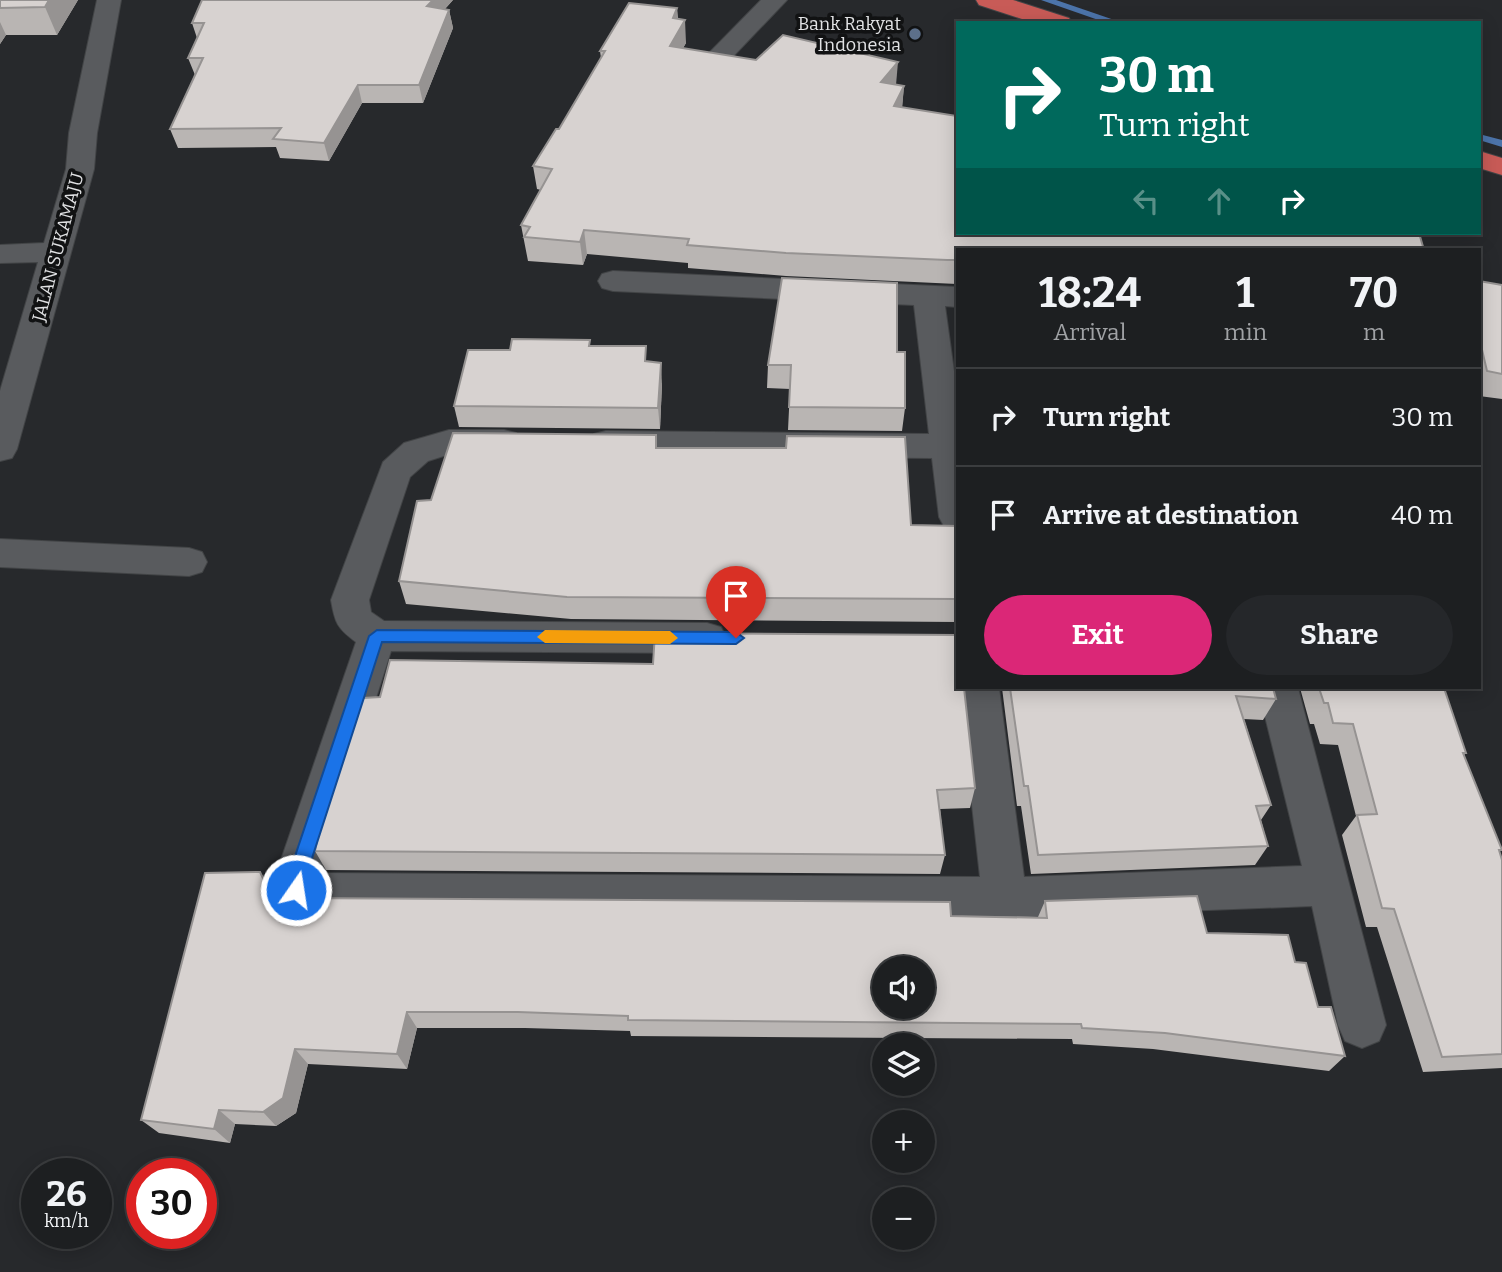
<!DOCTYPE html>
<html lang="en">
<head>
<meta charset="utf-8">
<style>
	body { margin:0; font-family:Bitter,serif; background:#25272a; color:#f1f3f6; height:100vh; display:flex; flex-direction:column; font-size:26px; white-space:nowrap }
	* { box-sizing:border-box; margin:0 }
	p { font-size:23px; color:#a0a2a5 }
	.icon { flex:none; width:38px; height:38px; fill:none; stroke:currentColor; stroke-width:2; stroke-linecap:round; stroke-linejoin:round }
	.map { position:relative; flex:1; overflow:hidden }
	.panel { position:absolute; left:956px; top:248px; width:525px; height:441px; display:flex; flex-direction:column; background:#1d1f21; border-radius:0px; box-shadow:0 4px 18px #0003,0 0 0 2px #3b3d3f }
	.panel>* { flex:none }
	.banner { position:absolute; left:956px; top:21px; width:525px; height:214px; border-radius:0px; box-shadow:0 4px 18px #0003,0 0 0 2px #3b3d3f; background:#00695c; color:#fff; overflow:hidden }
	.controls { position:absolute; left:872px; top:956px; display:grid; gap:14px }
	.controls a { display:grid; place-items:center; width:63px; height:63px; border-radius:50%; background:#1d1f21; box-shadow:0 4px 18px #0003,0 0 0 2px #3b3d3f; font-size:35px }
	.speed { position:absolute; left:21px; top:1158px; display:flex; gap:14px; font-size:35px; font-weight:700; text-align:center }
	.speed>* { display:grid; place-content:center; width:91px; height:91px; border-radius:50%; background:#1d1f21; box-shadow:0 4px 18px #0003,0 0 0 2px #3b3d3f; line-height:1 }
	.speed small { font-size:18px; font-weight:400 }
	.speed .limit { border:10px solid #d22; background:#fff; color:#111 }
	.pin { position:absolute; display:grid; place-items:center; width:60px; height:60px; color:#fff; margin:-72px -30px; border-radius:50% 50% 50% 0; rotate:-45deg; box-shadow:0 0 7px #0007 }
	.pin .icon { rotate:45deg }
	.me { position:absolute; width:77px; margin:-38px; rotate:13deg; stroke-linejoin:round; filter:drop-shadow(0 0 5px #0008) }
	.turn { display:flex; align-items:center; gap:24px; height:147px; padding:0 28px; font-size:32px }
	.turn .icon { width:91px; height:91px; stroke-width:2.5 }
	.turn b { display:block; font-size:49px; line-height:60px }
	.lanes { display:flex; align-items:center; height:66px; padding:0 28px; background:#0003; justify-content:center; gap:35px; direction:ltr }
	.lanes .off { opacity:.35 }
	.eta { display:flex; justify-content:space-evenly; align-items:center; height:119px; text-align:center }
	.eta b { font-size:42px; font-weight:700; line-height:49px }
	.button { display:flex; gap:14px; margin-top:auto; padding:14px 28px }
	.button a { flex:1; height:80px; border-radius:42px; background:#db2777; color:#fff; font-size:28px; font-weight:700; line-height:80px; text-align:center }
	.button a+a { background:#25272a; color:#f1f3f6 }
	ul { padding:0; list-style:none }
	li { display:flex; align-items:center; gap:21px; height:98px; padding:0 28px; border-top:2px solid #3b3d3f }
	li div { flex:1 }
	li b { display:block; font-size:26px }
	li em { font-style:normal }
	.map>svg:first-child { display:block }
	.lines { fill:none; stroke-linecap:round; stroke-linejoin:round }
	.stream { fill:#4c74aa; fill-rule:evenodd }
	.minor-casing { stroke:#424446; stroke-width:2 }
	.highway-casing { stroke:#424446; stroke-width:2 }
	.minor { fill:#595b5e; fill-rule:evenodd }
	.highway { fill:#c85b57; fill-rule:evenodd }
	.wall { fill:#b9b5b3 }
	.shaded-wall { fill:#969392 }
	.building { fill:#d7d2d0; stroke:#969392; stroke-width:2; fill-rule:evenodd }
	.route { fill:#1a73e8; stroke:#114b97; stroke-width:2 }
	.slow { fill:#f59e0b }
	.service-dot { fill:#5c6f8a; stroke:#111213; stroke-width:2.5 }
	.labels { text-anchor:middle; stroke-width:7; stroke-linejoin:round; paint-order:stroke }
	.far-poi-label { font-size:18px; fill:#e1e2e4; stroke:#111213; text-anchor:end }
	.far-street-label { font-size:18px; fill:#e1e2e4; stroke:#111213 }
</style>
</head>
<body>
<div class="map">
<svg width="1502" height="1272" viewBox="0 0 1502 1272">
	<rect width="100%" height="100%" fill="#27292c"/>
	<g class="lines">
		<!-- stream -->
		<g class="stream">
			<path d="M1041,0H1056L1123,23H1107Z"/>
			<path d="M1479,134L1502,140V147L1479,140Z"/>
		</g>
		<!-- minor casing -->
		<g class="minor-casing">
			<g id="minor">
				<path d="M97,0H121L97,133L94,169L17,449L12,458L0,461V391L38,262L0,263V245L44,243L66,169L69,133Z"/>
				<path d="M761,0H787L724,66L715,69L706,66L702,61L706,56Z"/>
				<path d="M613,271L957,287V307L945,306L957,393V530L944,526L939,517L932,458L606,455L594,452L589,443L594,434L606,431L929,434L914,305L613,291L602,288L598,281L602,274Z"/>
				<path d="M449,430H504L516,433L521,442L516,451L504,454H450L428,461L410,477L369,600L371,612L384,621L707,623L721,627L726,638L721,649L707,653L391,651L320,873L980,877L959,688H999L1024,877L1302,866L1258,688H1298L1386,1025L1379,1041L1362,1048L1345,1041L1338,1025L1312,906L1005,918L301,913C285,907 276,901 273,883L356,642C337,628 335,623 331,600L383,462L404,443Z"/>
				<path d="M0,539L189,548L202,552L207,562L202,572L189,576L0,567Z"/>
			</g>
		</g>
		<!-- highway casing -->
		<g class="highway-casing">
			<g id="highway">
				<path d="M976,0H1013L1069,18L1072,23H1034L979,5Z"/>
				<path d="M1479,151L1502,158V175L1479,168Z"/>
			</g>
		</g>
		<!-- minor -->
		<use href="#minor" class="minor"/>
		<!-- highway -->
		<use href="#highway" class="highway"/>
	</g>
	<!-- wall -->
	<g class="wall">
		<path d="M0,0H78L57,35H6L0,44Z"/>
		<path d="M453,0L445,9L449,10L453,28L423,103H362L329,161L280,158L276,147L178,148L170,129L195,75L188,58L197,38L192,23Z"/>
		<path d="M677,8L678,19L686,43L683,48L904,86L902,107L957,250V284L786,276L688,268V263L587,254L583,265L528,261L521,225L541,190L537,189L533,166L559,129L601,58L600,51Z"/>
		<path d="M1479,281L1502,285V399L1479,396Z"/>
		<path d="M591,346L647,362L662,384L660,429L459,427L454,406Z"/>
		<path d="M897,352L905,408L902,431L788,430L790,389L767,388L768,365Z"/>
		<path d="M657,448L911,525L957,526V622L571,619L406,604L399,581L431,500Z"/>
		<path d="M653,664L975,788L970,808L940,809L945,855L940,874L326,870L315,851L380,697Z"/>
		<path d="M1002,688H1273L1276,699L1263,720L1244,719L1271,805L1261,820L1268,846L1255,865L1031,874L1021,806H1017Z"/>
		<path d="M1300,688H1444L1466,753L1464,755L1502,850L1499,852L1502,860V1068L1423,1072L1377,927H1366L1342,835L1356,816L1338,745L1320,744L1314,724H1310Z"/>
		<path d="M272,890L289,898L951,916L1038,917L1045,901L1207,933L1295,962L1318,1007L1345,1056L1329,1071L1153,1049L1073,1044L1072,1039L631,1036L630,1031L525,1028H417L407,1069L308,1064L296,1113L276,1126L235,1124L230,1143L159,1133L141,1120Z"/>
	</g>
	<!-- shaded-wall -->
	<g class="shaded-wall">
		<path d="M49,0H78L57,35L45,7Z"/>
		<path d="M433,0H453L431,24L427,6Z"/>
		<path d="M677,8L678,32L685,20L686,43L671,69L670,46L673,18Z"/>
		<path d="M449,10L453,28L423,103L419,85Z"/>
		<path d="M0,22L6,35L0,44Z"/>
		<path d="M898,62L896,85L881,82Z"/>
		<path d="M358,85L362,103L329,161L324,143Z"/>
		<path d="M904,86L902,109L894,106Z"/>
		<path d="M584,230L587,254L583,265L580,242Z"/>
		<path d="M661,363L662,384L660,429L658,408Z"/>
		<path d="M260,872L273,890L267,887Z"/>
		<path d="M407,1012L417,1028L407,1069L397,1054Z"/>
		<path d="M295,1049L308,1064L296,1113L276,1126L263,1112Z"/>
		<path d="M219,1110L235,1124L230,1143L214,1129Z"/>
	</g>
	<!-- building -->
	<g class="building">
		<path d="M0,0H49L45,7L0,8Z"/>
		<path d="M202,0H433L427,6L449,10L419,85H358L324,143L273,139L281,128L170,129L203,58H188L204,23H192Z"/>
		<path d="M629,3L677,8L673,18L685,20L670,46L756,60L783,35L898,62L881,82L904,86L894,106L957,116V233H1419L1424,250H957V260H947L786,253L687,245L689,239L584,230L580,242L524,237L530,227L521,225L552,169L533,166L556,129H559L605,51H600Z"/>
		<path d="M782,278L897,283V352H905V408L789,407L791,365H768Z"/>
		<path d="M1479,281L1502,285V374L1487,371L1479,337Z"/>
		<path d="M512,339L590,340L589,346H646L645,361L661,363L658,408L454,406L468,350H510Z"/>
		<path d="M453,433L656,435V448H786L787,436L905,437L911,525L957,526V599L567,597L399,581L417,501L431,500Z"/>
		<path d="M655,633L957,635V688H964L975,788L937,790L945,855L315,851L319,830L363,698L380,697L390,660L653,664Z"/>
		<path d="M1010,688H1273L1276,699L1236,696L1271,805L1256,806L1268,846L1038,855L1028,786H1024Z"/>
		<path d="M1319,688H1444L1466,753H1463L1502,850H1499L1502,860V1054L1442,1057L1394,909L1382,908L1357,815L1377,814L1353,724L1333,723L1328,703H1324Z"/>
		<path d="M260,872L267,887L289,898L950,902L951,916L1047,918L1045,901L1197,896L1207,933L1288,935L1295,962L1306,963L1318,1007H1331L1345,1056L1165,1033L1082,1028L1081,1024L628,1020V1016L518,1012H407L397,1054L295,1049L283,1098L263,1112L219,1110L214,1129L141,1120L205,873ZM884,968H922V1006H884Z"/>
	</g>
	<!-- route -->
	<path class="route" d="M377,630L736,632L744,638L736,644L382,642L304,883L303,895L296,898L290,895L286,883L369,636Z"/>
	<!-- slow -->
	<path class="slow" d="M545,630L670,631L678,638L670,644L545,643L537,637Z"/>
	<!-- markers -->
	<circle class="service-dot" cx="915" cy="34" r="7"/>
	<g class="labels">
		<!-- far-poi labels -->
		<g class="far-poi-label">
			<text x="901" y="30">Bank Rakyat<tspan x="901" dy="21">Indonesia</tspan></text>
		</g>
		<!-- far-street labels -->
		<g class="far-street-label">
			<text transform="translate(58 247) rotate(-75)" y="6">JALAN SUKAMAJU</text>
		</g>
	</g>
</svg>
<div class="controls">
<a><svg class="icon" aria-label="sound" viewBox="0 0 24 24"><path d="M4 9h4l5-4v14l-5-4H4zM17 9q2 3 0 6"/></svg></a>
<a><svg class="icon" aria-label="layers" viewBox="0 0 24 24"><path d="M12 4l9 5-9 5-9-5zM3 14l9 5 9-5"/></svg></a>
<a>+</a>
<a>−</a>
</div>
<div class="speed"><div>26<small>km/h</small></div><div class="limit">30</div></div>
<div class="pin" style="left:736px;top:638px;background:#d93025"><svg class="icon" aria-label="arrive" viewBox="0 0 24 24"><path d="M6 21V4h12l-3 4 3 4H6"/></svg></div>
<svg class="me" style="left:296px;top:890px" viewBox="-20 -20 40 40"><circle r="17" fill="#1a73e8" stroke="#fff" stroke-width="3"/><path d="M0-11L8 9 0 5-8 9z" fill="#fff"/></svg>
<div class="banner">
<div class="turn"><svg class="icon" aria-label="right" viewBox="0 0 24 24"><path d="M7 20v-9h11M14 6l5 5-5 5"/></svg><div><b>30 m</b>Turn right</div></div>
<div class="lanes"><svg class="icon off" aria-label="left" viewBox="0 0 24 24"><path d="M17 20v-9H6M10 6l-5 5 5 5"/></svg><svg class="icon off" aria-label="ahead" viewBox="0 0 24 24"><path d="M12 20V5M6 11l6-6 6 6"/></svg><svg class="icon" aria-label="right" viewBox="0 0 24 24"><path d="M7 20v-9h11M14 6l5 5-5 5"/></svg></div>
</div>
<section class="panel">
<div class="eta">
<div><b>18:24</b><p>Arrival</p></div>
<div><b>1</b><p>min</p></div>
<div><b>70</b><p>m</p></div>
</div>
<ul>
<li><svg class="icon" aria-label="right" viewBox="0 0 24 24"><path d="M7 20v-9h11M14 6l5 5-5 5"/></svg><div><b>Turn right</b></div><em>30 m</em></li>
<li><svg class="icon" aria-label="arrive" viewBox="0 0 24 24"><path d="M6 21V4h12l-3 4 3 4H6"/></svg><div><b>Arrive at destination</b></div><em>40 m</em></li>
</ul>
<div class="button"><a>Exit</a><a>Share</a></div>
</section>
</div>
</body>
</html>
